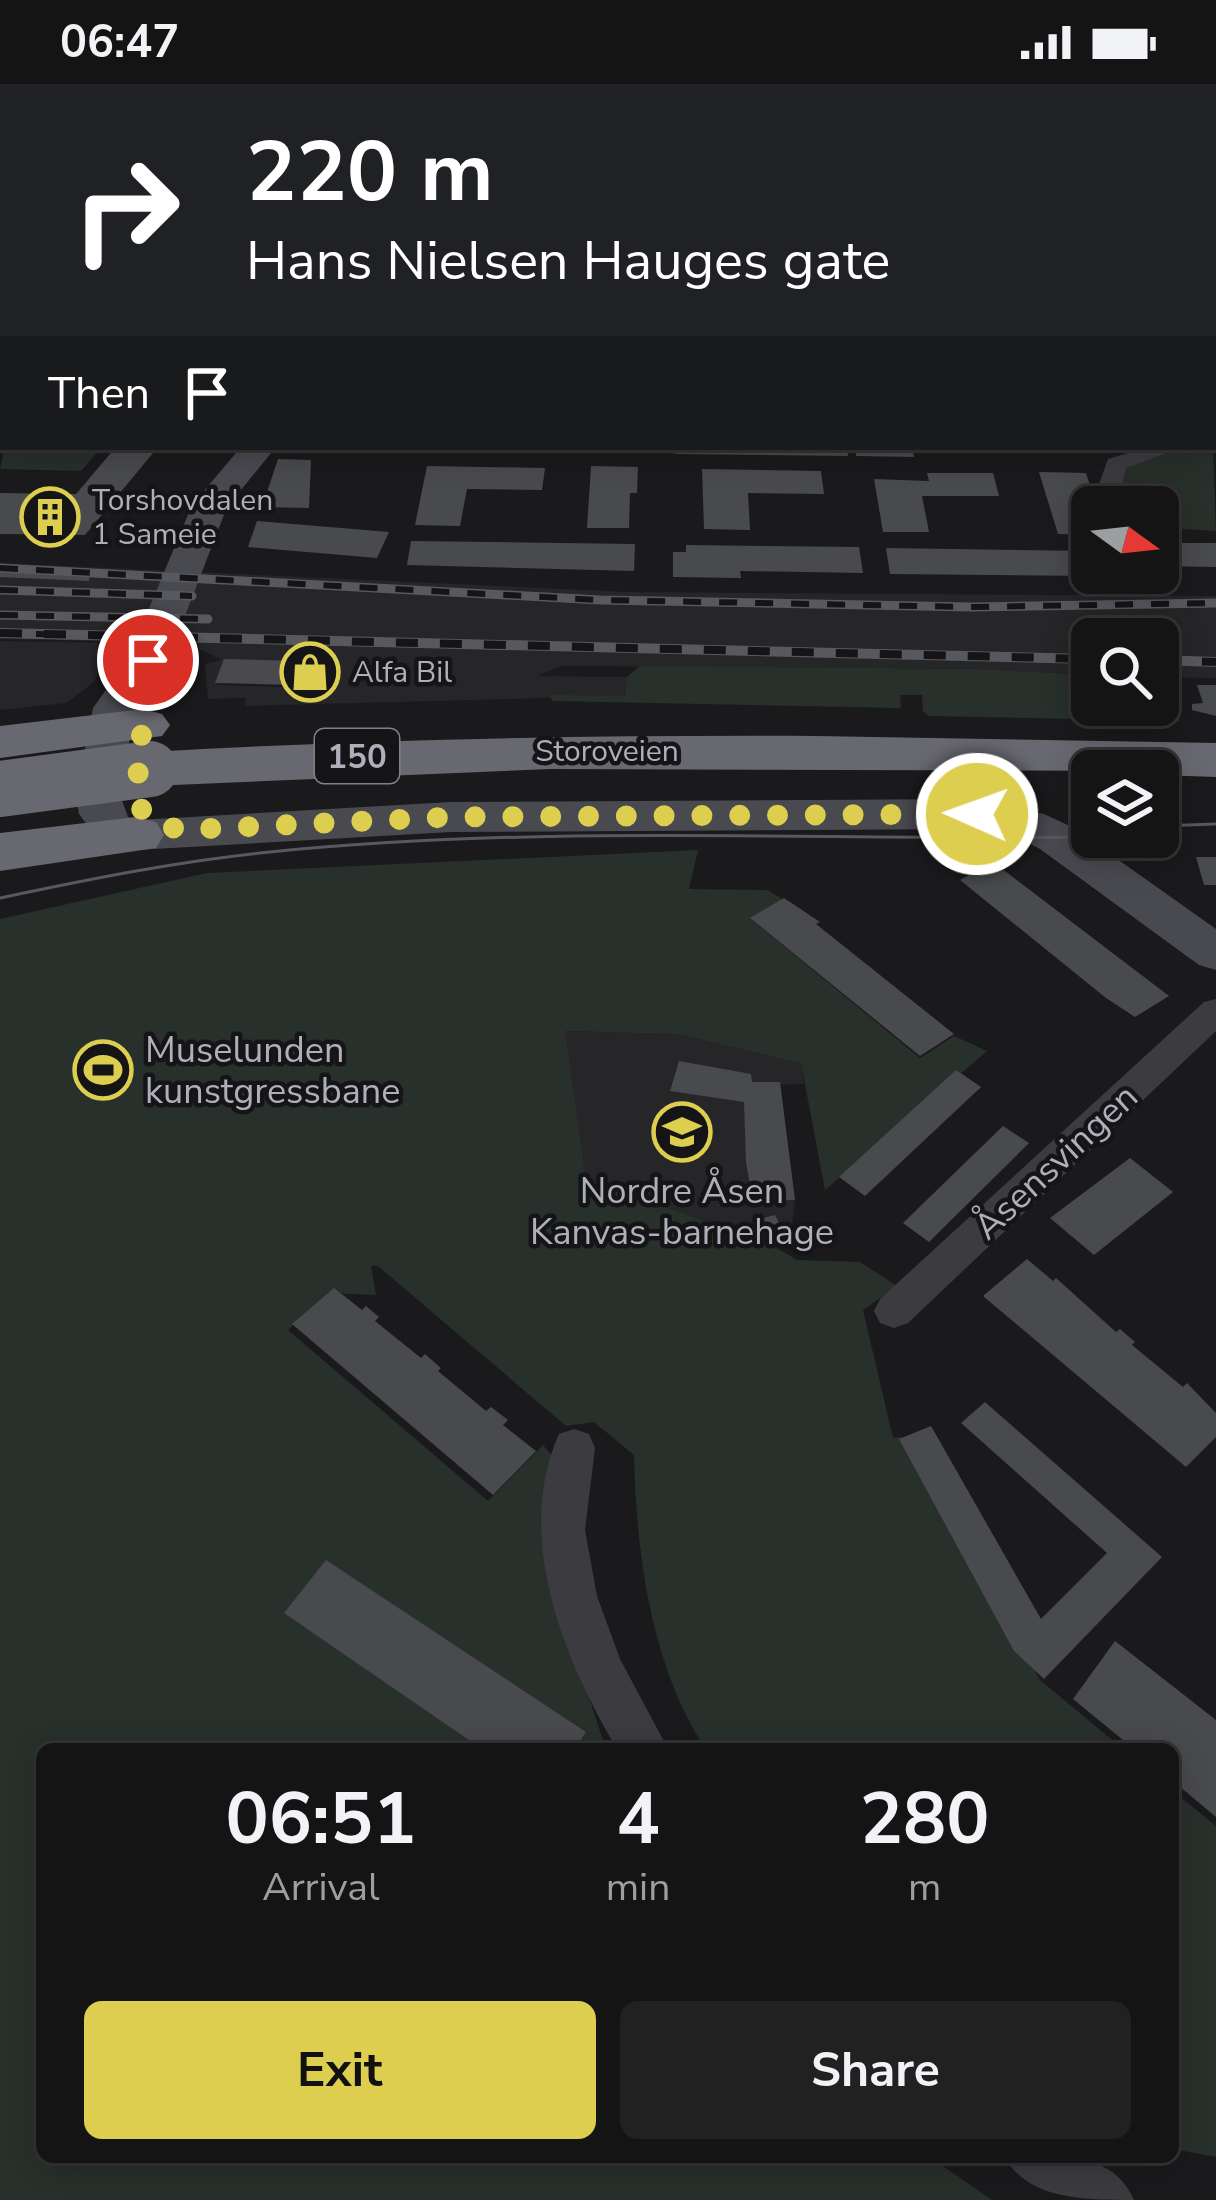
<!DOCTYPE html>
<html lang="en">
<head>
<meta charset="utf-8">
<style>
	body { margin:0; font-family:"Nunito Sans",sans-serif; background:#212122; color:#f1f3f6; height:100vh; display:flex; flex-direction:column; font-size:45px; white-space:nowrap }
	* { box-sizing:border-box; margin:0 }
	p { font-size:39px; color:#9d9ea0 }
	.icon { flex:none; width:66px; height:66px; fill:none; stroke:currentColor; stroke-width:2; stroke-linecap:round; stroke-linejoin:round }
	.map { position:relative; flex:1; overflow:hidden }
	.sheet { position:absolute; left:36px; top:1659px; width:1143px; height:420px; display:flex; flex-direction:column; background:#141415; border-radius:18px; box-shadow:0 6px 30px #0003,0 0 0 3px #333334 }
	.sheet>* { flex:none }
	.top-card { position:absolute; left:0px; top:0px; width:1218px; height:366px; box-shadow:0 6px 30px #0003,0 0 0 3px #333334; background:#202124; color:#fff; overflow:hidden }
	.needle { width:78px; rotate:105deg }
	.tools { position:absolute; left:1071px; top:402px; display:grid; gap:24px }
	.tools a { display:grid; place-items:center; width:108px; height:108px; border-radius:18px; background:#141415; box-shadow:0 6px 30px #0003,0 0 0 3px #333334; font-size:60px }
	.pin { position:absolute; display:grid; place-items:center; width:102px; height:102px; color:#fff; margin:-51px; border:6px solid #fff; border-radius:50%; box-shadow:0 3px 12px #0007 }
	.me { position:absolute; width:132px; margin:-66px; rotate:272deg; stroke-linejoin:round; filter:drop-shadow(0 0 9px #0008) }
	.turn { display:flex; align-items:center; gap:42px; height:252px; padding:0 48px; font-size:54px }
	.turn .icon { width:156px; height:156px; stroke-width:2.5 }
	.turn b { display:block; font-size:84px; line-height:102px }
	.then { display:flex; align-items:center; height:114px; padding:0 48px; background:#0003; gap:24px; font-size:45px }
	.eta { display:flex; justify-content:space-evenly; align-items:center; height:204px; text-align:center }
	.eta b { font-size:72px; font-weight:700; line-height:84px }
	.button { display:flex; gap:24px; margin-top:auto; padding:24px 48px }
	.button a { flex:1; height:138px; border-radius:18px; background:#ddce50; color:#111; font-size:48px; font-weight:700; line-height:138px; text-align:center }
	.button a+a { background:#212122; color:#f1f3f6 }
	.status { display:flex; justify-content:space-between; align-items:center; height:84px; padding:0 60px; background:#141415; direction:ltr }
	.status svg { height:33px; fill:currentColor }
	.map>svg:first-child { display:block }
	.built { fill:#262628; fill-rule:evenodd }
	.green { fill:#28302b }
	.building { fill:#494a4d }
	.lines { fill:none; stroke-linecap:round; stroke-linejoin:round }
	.street { fill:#3c3b40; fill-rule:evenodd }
	.secondary { fill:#494950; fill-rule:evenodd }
	.highway { fill:#686870; fill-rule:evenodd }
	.tram { stroke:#58585f; stroke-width:3 }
	.rail-far1-casing { stroke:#58585f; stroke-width:9 }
	.rail-casing { stroke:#58585f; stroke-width:10 }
	.rail-far1 { stroke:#151517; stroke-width:6; stroke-dasharray:18; stroke-linecap:butt }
	.rail { stroke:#151517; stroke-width:8; stroke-dasharray:22; stroke-linecap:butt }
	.highway-bridge { stroke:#686870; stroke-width:56 }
	.route { stroke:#ddce50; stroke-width:21; stroke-dasharray:0 37.8 }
	.labels { text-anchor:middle; stroke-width:9; stroke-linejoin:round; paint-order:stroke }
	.far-poi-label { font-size:30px; fill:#aeafb9; stroke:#151517; text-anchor:start }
	.far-street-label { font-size:30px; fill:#aeafb9; stroke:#151517 }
	.shield { fill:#151517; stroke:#808188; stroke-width:3 }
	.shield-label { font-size:33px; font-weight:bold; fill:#aeafb9 }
	.poi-label { font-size:36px; fill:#aeafb9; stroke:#151517; text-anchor:start }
	.street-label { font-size:36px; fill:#aeafb9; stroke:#151517 }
</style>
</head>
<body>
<div class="status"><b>06:47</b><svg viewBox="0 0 49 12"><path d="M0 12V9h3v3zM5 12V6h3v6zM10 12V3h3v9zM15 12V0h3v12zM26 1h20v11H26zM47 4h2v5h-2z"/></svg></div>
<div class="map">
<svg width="1216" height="2116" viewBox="0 0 1216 2116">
	<rect width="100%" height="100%" fill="#1a1a1c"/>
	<!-- built -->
	<g class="built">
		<path d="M0,479L628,508L1216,512V594L1158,593V555H1092V591L977,585L562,582L537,592L627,593L625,612L245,622L246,614L208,615L205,580L222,576L199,565L198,559L0,555ZM225,577L340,580L331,611L288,610L289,603L217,601Z"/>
		<path d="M0,557L112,559L94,598L66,619L0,626Z"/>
		<path d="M564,947L676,950L801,979L804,1000L779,1001L795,1116L792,1141L768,1159L586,1095Z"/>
	</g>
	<!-- green -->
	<g class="green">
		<path d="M5,363H102L81,387L0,385Z"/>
		<path d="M1213,364L1216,447L1168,444L1165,437H1158V423H1127L1118,401L1123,384L1165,369Z"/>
		<path d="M640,582L978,585L1092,591V621H1158V593H1165L1180,637L929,632L923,627L922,611H900L901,624L552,617L550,611L625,612L627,593Z"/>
		<path d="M698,766L689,805L767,806L784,816L752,836L920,974L954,952L987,967L825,1106L801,979L676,950L565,947L586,1095L768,1159L797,1176L860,1178L897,1202L863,1226L893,1354L901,1353L1040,1596L1123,1665H706C651,1584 636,1467 634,1371L594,1338L566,1342L378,1182H371L376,1211L329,1209L288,1246L488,1417L543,1361L557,1377V1516L606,1665H42V2073H930L992,2116H0V835L207,789Z"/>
		<path d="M1173,1707L1216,1742V2073L1173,2065Z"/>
	</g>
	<!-- building -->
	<g class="building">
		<path d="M116,363H158L85,451L0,450V409L76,410Z"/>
		<path d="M625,363H847L848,372L678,370Z"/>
		<path d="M855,363H912L914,373L856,372Z"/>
		<path d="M278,375L311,376L309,424L262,423Z"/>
		<path d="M427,382L545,384L542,406L467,405L460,442L415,441Z"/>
		<path d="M591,382L638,383L637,409H630L629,444H587Z"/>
		<path d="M702,385L821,387L824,410L748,409L750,446L704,445Z"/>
		<path d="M1039,388L1086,389L1097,423H1092V451L1058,450Z"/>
		<path d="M927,389H993L999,412H922L929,448H883L874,395L929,397Z"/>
		<path d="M257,437L389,448L377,474L248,463Z"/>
		<path d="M411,457L635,460L634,487L407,481Z"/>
		<path d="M1173,459H1216V483L1158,482V463H1175Z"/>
		<path d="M686,461L859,463L863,489L740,487L741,494L673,493V468H686Z"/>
		<path d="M886,464L1092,467V492L890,490Z"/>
		<path d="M0,488L89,493V497L0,493Z"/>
		<path d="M224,575L340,578L331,611L288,610L291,601L215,599Z"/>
		<path d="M1197,601H1216V632L1192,626V620L1203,619Z"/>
		<path d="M1196,773H1216V801H1204Z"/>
		<path d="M993,778L1169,912L1135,933L1106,914L960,796Z"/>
		<path d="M784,814L820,838L816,840L954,950L920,972L750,834Z"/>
		<path d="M679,977L751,990L752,998H780L795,1116H759L757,1100H750L746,1079L744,1018L670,1007Z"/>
		<path d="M956,986L981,1003L865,1112L839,1093Z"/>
		<path d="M1003,1042L1029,1059L929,1158L903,1139Z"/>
		<path d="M1130,1074L1173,1108L1094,1171L1050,1134Z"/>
		<path d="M775,1131L787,1155L769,1160L757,1136Z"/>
		<path d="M1027,1175L1053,1197L1056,1194L1116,1248L1120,1245L1135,1258L1132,1261L1183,1303L1187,1299L1216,1329V1353L1186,1383L983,1212Z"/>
		<path d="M334,1204L362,1226L366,1222L379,1233L375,1237L421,1274L425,1270L441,1284L438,1287L486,1327L491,1323L508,1336L503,1341L536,1367L493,1411L292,1240Z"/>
		<path d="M985,1318L1162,1473L1044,1595L1014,1567L899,1355L931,1342L1041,1535L1107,1469L961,1339Z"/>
		<path d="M326,1476L586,1648L575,1665H482L284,1529Z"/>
		<path d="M1115,1557L1216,1636V1733L1173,1697V1665H1134L1073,1615Z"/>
	</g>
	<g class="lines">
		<!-- street -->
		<g class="street">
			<path d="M248,0H275L277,3H250Z"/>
			<path d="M589,0H609L611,3H591Z"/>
			<path d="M745,0H764L766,3H747Z"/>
			<path d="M1193,0H1215L1191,3Z"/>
			<path d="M0,7L3,8V19L0,18Z"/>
			<path d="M3,48V58L0,59V49Z"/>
			<rect x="1215" y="54" width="1" height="10"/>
			<path d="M1216,93V104H1215V93Z"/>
			<path d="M0,96H3L0,107Z"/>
			<rect x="1215" y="140" width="1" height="12"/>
			<path d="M0,143L3,144V157L0,156Z"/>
			<rect x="1215" y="251" width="1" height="13"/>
			<path d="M1215,351L1216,365L1208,363H1215Z"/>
			<path d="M1148,363H1183L1126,384L1120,408L1125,423H1101L1096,408L1108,375Z"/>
			<path d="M1120,489H1146L1151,505L1147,510H1129Z"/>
			<path d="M1216,915V947L908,1239L894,1244L880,1239L874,1227L880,1215L1204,918Z"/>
			<path d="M574,1345L589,1350L595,1364L585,1446L597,1512L620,1575L668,1665H617C564,1576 513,1452 559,1350Z"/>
			<path d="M1005,2073C1053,2073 1112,2064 1134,2116C1086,2116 1027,2116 1005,2073Z"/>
		</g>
		<!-- secondary -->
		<g class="secondary">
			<path d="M864,0H902L862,3Z"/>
			<path d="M241,363H276L227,423L168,576L135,624L120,711L128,733L138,736L451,718L977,715L1044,730L1072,743L1216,845V886L1199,881L1040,765L1016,752L977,745L451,748L136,766L96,753L79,730L76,711L93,624L128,575L192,421Z"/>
		</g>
		<!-- highway -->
		<g class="highway">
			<path d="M144,625L162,630L170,641L162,652L0,674V642Z"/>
			<path d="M816,652L1216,659V693L1158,691V687L550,685L150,702L131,697L123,685L131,673L150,668C372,655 594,651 816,652Z"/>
			<path d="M136,733L156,738L164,751L156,764L0,787V749Z"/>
		</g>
		<!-- tram -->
		<g class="tram">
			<path d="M1158,742L1216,740"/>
			<path d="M0,814C90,795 179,777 270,768C542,740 819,757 1092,753"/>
		</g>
		<!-- rail-far1 casing -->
		<g class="rail-far1-casing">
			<g id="rail-far1">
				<path d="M0,484L600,516L971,523L1216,519"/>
				<path d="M0,506L192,512"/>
				<path d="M0,531L208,535"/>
				<path d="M0,549L67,551"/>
			</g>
		</g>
		<!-- rail casing -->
		<g class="rail-casing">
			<g id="rail">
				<path d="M0,549L1092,575"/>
				<path d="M1158,576L1216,578"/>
			</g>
		</g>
		<!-- rail-far1 -->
		<use href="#rail-far1" class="rail-far1"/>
		<!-- rail -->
		<use href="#rail" class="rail"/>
		<!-- highway-bridge -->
		<path class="highway-bridge" d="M0,705L150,685"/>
	</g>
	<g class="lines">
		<!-- route -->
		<path class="route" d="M148,576L136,714L144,730L178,746L451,733L977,730"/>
	</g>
	<!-- icons -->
	<defs>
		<g id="building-ring" transform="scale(3)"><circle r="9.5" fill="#151517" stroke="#ddce50" stroke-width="1.5"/><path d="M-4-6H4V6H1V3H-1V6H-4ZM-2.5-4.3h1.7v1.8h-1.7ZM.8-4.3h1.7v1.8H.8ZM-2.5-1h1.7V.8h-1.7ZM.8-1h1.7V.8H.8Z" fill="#ddce50"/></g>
		<g id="shop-ring" transform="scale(3)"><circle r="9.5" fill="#151517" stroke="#ddce50" stroke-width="1.5"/><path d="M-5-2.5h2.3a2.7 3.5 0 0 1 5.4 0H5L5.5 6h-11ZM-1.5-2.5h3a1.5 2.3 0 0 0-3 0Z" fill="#ddce50"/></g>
		<g id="stadium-ring" transform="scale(3)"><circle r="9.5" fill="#151517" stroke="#ddce50" stroke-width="1.5"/><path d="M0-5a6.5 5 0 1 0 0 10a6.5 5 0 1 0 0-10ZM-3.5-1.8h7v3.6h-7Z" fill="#ddce50"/></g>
		<g id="school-ring" transform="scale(3)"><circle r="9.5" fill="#151517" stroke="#ddce50" stroke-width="1.5"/><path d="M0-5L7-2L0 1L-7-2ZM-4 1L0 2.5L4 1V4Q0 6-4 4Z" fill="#ddce50"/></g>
	</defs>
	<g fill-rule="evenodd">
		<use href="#building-ring" x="50" y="433"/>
		<use href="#shop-ring" x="310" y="588"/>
		<use href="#stadium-ring" x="103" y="986"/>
		<use href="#school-ring" x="682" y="1048"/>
	</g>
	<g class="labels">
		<!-- far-poi labels -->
		<g class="far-poi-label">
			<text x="92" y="426">Torshovdalen<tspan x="92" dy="34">1 Sameie</tspan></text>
			<text x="352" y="598">Alfa Bil</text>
		</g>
		<!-- far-street labels -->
		<g class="far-street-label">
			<text x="607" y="677">Storoveien</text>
		</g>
		<!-- shield labels -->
		<rect class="shield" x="315" y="645" width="84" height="54" rx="9"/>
		<g class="shield-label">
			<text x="357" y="684">150</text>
		</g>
		<!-- poi labels -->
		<g class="poi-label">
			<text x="145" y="978">Muselunden<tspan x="145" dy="41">kunstgressbane</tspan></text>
			<text x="682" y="1119" text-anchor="middle">Nordre Åsen<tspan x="682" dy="41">Kanvas-barnehage</tspan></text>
		</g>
		<!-- street labels -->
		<g class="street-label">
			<text transform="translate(1055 1077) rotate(-43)" y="13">Åsensvingen</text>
		</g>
	</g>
</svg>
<div class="tools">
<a><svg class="needle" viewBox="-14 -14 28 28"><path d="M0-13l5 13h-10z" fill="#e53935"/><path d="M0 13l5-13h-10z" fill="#9d9ea0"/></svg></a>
<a><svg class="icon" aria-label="search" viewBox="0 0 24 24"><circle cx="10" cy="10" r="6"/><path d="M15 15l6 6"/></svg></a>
<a><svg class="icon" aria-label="layers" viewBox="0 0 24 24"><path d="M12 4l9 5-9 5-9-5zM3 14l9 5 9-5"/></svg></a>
</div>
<div class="pin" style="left:148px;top:576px;background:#d93025"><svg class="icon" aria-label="arrive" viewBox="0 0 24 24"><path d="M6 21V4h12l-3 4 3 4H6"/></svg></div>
<svg class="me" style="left:977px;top:730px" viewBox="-20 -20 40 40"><circle r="17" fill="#ddce50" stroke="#fff" stroke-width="3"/><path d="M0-11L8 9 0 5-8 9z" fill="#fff"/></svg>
<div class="top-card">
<div class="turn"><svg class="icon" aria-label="right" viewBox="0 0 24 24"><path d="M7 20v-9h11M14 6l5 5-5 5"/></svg><div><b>220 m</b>Hans Nielsen Hauges gate</div></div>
<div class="then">Then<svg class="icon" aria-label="arrive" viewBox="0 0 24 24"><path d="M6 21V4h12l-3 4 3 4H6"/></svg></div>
</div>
<section class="sheet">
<div class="eta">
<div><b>06:51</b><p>Arrival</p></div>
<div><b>4</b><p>min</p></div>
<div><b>280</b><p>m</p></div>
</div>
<div class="button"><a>Exit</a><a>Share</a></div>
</section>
</div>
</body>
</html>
